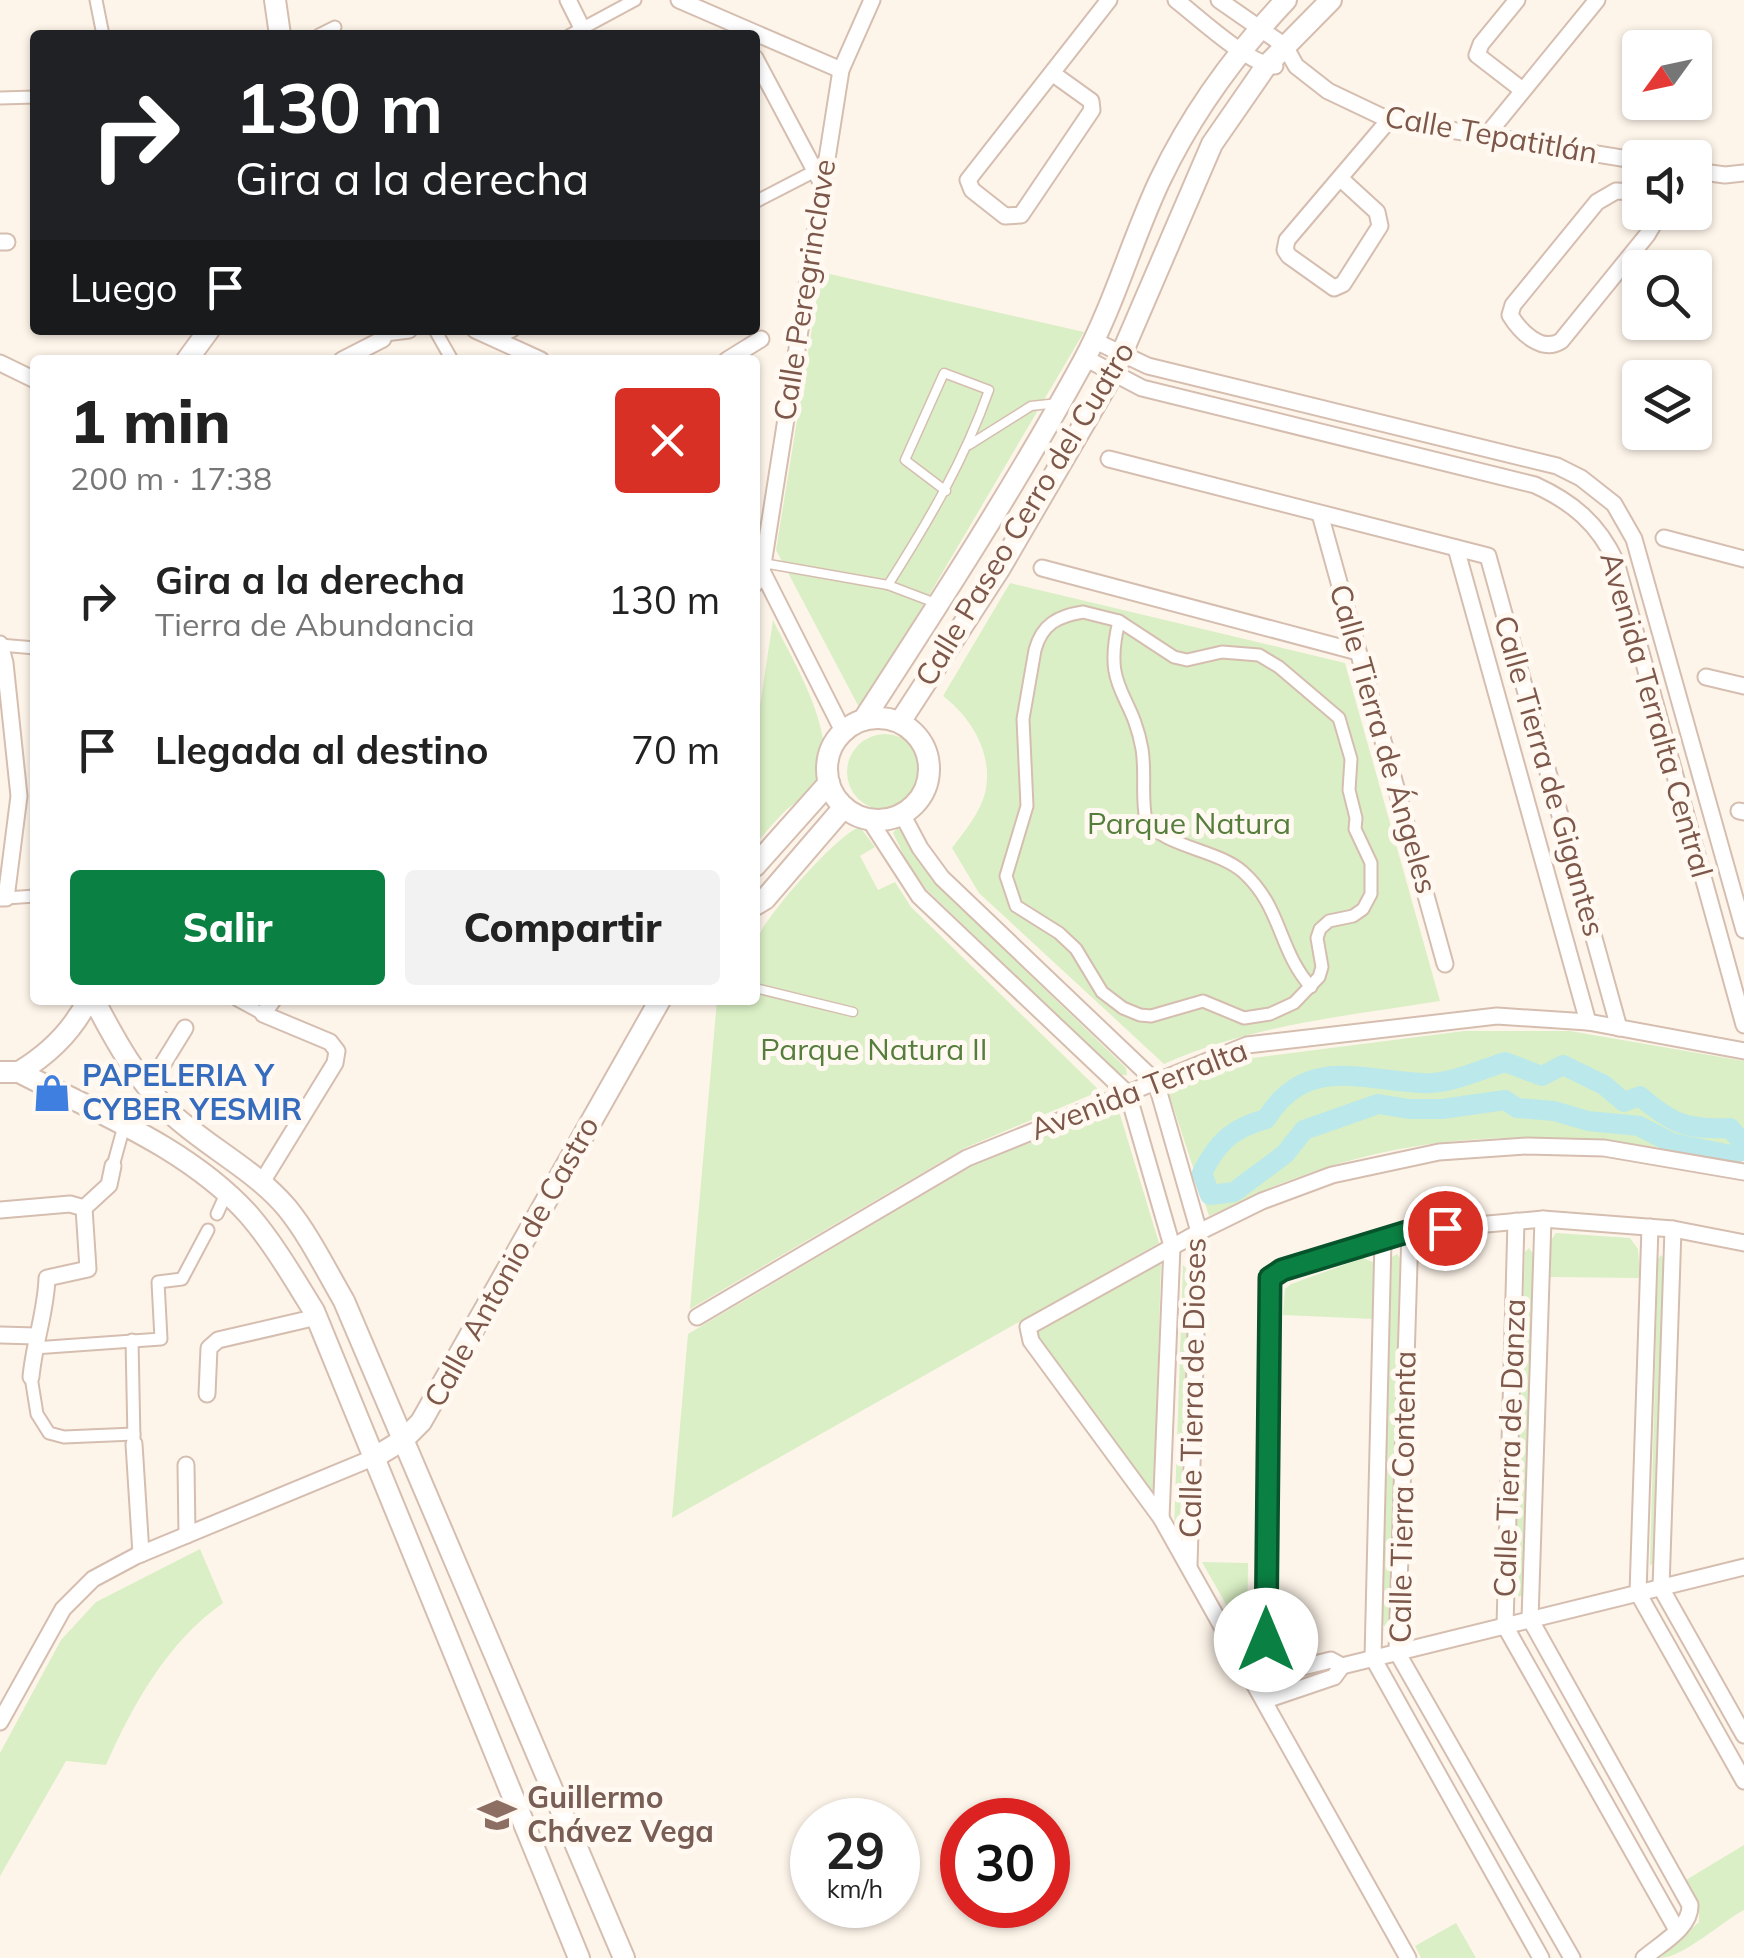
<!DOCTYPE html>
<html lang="es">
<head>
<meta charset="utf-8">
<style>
	body { margin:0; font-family:Mulish,sans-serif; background:#f2f2f2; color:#222; height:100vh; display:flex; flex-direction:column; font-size:38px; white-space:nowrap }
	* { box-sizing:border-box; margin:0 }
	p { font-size:32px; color:#767676 }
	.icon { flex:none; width:55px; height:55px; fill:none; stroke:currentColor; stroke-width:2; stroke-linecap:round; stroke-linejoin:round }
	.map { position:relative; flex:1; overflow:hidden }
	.sheet { position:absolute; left:30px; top:355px; width:730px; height:650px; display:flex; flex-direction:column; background:#fff; border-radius:10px; box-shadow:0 2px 8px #0004 }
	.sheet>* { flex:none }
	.banner { position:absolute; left:30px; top:30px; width:730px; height:305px; border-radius:10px; box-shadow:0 2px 8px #0004; background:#202124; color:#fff; overflow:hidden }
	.needle { width:65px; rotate:237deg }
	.tools { position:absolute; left:1622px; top:30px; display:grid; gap:20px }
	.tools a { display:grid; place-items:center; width:90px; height:90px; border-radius:10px; background:#fff; box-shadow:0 2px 8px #0004; font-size:50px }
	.speed { position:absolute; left:790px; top:1798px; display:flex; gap:20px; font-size:50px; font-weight:700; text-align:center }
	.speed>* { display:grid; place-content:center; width:130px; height:130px; border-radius:50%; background:#fff; box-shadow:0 2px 8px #0004; line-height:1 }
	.speed small { font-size:25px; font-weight:400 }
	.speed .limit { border:15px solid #d22; background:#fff; color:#111 }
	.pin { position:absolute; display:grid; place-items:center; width:85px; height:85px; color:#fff; margin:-42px; border:5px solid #fff; border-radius:50%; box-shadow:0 2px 10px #0007 }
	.me { position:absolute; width:110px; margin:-55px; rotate:0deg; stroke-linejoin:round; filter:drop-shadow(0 0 8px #0008) }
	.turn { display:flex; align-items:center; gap:35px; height:210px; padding:0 40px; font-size:45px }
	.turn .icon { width:130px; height:130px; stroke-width:2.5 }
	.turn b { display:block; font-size:70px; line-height:85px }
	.then { display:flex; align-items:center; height:95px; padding:0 40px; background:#0003; gap:20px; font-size:38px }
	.round { display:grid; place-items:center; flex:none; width:105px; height:105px; border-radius:10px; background:#f2f2f2 }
	.head { display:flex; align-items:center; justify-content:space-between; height:170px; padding:0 40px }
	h1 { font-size:60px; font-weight:800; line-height:75px }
	.cta { display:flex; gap:20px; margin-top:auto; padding:20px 40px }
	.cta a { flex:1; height:115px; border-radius:10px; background:#0b8043; color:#fff; font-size:40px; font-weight:800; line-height:115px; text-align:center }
	.cta a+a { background:#f2f2f2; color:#222 }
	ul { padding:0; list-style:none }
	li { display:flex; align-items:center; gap:30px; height:150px; padding:0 40px }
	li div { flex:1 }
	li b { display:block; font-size:38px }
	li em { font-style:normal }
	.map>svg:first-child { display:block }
	.green { fill:#daefc5 }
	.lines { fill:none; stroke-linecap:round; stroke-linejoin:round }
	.canal { stroke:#bbe8eb; stroke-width:20 }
	.service-casing { stroke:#d5beb0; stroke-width:11 }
	.pedestrian-casing { stroke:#d5beb0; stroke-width:15 }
	.minor-casing { stroke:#d5beb0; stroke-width:19 }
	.tertiary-casing { stroke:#d5beb0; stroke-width:24 }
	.service { stroke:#fff; stroke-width:8 }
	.pedestrian { stroke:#fff; stroke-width:11 }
	.minor { stroke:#fff; stroke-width:15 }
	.tertiary { stroke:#fff; stroke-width:20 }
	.route-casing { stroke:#07532c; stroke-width:25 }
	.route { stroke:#0b8043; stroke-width:18 }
	.labels { text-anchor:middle; stroke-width:10; stroke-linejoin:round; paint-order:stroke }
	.street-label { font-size:30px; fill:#7d5749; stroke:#fff9f2 }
	.park-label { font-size:30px; fill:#557e3c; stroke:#fff9f2 }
	.shop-label { font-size:30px; font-weight:bold; fill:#366cbe; stroke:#fff9f2; text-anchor:start }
	.education-label { font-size:30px; font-weight:bold; fill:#785e54; stroke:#fff9f2; text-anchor:start }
</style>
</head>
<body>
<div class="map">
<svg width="1744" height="1958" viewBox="0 0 1744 1958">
	<rect width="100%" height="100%" fill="#fef5ea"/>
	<!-- green -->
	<g class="green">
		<path d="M821,272L1084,332L861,711L776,550Z"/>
		<path d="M1010,583L1345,663L1440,1001C1346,1016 1252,1025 1164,1064L979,893L952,848C964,832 980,813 985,793C994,755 972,718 943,696Z"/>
		<path d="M773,620C791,658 846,745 815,785C807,795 796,802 786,810C775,821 765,833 755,845V738Z"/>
		<circle cx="885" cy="772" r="38"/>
		<path d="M860,827L875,847L860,856L878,890L895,882L911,907L1100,1091L965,1148L690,1309L717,1000H755C755,983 752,961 755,944C759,923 839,832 860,827Z"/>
		<path d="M898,827L933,881L1126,1068L1127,1075H1120L926,889L906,860L893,833Z"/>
		<path d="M1464,1031H1570L1744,1061V1161C1587,1133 1447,1121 1293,1179C1264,1189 1237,1204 1209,1216L1167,1088L1244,1059Z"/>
		<path d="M1118,1108L1159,1243L672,1518L688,1334L972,1166Z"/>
		<path d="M1556,1233L1630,1238L1638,1249L1640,1278L1550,1277L1551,1240Z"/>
		<path d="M1529,1248L1533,1254L1523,1594L1520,1597L1514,1592L1525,1252Z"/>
		<path d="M1397,1254L1400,1258L1389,1625L1386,1627L1381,1623L1392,1257Z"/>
		<path d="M1661,1255L1665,1261L1654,1563L1650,1565L1658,1259Z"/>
		<path d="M1363,1258L1373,1262V1319L1283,1315L1285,1289L1291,1284Z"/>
		<path d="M1161,1263L1154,1494L1034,1330Z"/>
		<path d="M1183,1265L1189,1272L1180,1525L1174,1530Z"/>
		<path d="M200,1549L223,1603C168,1641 132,1706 106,1765L66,1761L0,1876V1753L61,1640L96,1602Z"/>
		<path d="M1202,1562L1248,1563L1247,1641Z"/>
		<path d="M1744,1845V1910C1721,1922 1683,1958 1660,1958L1699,1922V1903L1686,1880Z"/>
		<path d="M1456,1923L1476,1958H1421L1415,1946Z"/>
	</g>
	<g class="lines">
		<!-- canal -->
		<path class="canal" d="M1505,1062L1542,1076L1563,1065L1604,1085L1624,1102L1640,1096C1672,1124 1687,1130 1730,1128L1741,1141V1151L1731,1155L1672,1143L1639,1126L1588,1121L1554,1111L1517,1108L1505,1100L1442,1109H1409L1378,1104L1304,1130L1285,1154L1234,1192L1210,1195L1202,1173C1217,1143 1232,1128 1266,1119C1306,1055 1360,1080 1422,1083C1448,1085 1480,1070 1505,1062Z"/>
		<!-- service casing -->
		<g class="service-casing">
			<g id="service">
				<path d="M969,445L1031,406L1058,403"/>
				<path d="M763,563L888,585L938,604"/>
				<path d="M888,585C928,522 964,461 989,390L944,373L905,460L946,491"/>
				<path d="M755,988L853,1012"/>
			</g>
		</g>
		<!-- pedestrian casing -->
		<g class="pedestrian-casing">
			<g id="pedestrian">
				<path d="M96,0L103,35"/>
				<path d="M319,35L335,27"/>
				<path d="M570,35L635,0"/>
				<path d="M0,98L35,97"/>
				<path d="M755,202L815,171"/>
				<path d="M435,330L452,360"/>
				<path d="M496,339L514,330"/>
				<path d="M1083,612L1119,621L1174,657L1187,660L1222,652L1259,655L1279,667L1339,718L1351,759L1349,790L1356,818L1355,829L1371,863V894L1363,909L1353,916L1329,921L1320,929L1317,938L1322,967L1319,977L1294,1003L1270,1014L1244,1018L1203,1001L1151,1016L1140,1015L1123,1008L1102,992L1076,949L1059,933L1016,906L1006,876L1027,806L1023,719L1035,650C1042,624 1058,616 1083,612Z"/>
				<path d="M1119,621C1102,691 1132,691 1142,749C1146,773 1141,797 1146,820C1163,847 1217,849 1243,872C1282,907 1278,950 1311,987"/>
				<path d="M0,645L35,648"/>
				<path d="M6,898L35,896"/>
				<path d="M237,1000L263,1014"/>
				<path d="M113,1166L124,1126"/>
				<path d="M217,1214L226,1194"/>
				<path d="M132,1340L134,1440"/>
				<path d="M34,1348L161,1339L158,1282L182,1279L208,1230"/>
				<path d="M31,1377L37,1414L49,1433L64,1437L134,1434"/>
			</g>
		</g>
		<!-- minor casing -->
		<g class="minor-casing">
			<g id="minor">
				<path d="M568,0L582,28"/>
				<path d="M679,0L841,70"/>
				<path d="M1176,0C1198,17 1249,65 1275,66"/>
				<path d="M1219,0L1285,46L1296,66L1328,91L1389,120L1640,161"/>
				<path d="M1517,0L1481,44L1477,55L1521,89"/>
				<path d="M755,58L821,182"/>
				<path d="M1052,73L1091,101L1092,110L1021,215L1005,216L972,190L968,180L1109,0"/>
				<path d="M1486,136L1597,0"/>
				<path d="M1695,171L1725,175L1744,173"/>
				<path d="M1341,179L1377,212L1380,226L1343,284L1334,288L1289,256L1285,250L1287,240L1389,120"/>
				<path d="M1640,192L1616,191L1597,202L1513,305L1510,315C1521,333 1542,353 1561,341L1647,235L1653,225V212"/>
				<path d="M0,242H7"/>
				<path d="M475,330L541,360"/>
				<path d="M385,333L409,330"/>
				<path d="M1093,340L1148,366L1557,466L1581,478L1614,504L1634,539L1744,930"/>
				<path d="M1085,358L1142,388L1535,485C1572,502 1598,523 1616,562L1744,1025"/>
				<path d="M342,360L383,339L385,333"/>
				<path d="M727,360L761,339"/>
				<path d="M0,363L35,380"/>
				<path d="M1109,459L1488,556L1619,1028"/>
				<path d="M1320,514L1445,964"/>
				<path d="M1664,538L1744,559"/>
				<path d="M1456,548L1588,1022"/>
				<path d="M1042,568L1358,652"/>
				<path d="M762,571L843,731"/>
				<path d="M755,584L762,571L841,70L872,0"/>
				<path d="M0,644L5,663L19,796L6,898H0"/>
				<path d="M1706,677L1744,686"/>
				<path d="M1739,811L1744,812"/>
				<path d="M902,814L920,848L942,878L1156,1082L1199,1232L1189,1565"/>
				<path d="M869,819L919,896L1128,1094L1172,1246L1161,1518"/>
				<path d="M148,1088L185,1028"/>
				<path d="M262,1182L335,1063L337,1051L330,1042L263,1014L273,1000"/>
				<path d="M84,1208L109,1185L113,1166"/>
				<path d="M0,1210L70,1204L84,1208"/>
				<path d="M1543,1219L1530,1619L1690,1905C1691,1928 1660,1944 1644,1958"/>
				<path d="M1516,1221L1505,1626L1677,1930"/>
				<path d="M1650,1227L1638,1593L1744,1781"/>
				<path d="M1673,1229L1661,1588L1744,1735"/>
				<path d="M1410,1231L1397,1652L1572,1958"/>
				<path d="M1383,1240L1373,1658L1541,1958"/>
				<path d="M697,1317L967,1158L1247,1045L1497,1016L1588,1022L1744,1051"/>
				<path d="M0,1335L36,1336"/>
				<path d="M31,1377C34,1343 46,1312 47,1278L88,1269L84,1208"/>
				<path d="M207,1394L209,1348L218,1340L317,1317"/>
				<path d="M134,1444L141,1554"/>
				<path d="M186,1465L187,1535"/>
				<path d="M1266,1640L1270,1278L1282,1269L1410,1231L1543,1219L1673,1229L1744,1243"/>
				<path d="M1254,1679L1331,1660L1342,1666L1744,1567"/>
				<path d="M1266,1700L1334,1677L1342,1666"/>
				<path d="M0,1722L63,1609L93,1579L136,1556L375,1457"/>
				<path d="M1408,1958L1161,1518L1031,1341L1028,1327L1199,1232L1262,1201L1332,1175L1439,1152L1527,1146L1604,1148L1744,1172"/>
			</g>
		</g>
		<!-- tertiary casing -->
		<g class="tertiary-casing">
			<g id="tertiary">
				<path d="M275,0L280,35"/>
				<path d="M187,360L209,330"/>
				<circle cx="878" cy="769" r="51"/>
				<path d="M864,719C940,602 1016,485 1083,362C1114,305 1132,239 1160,180C1191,115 1237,52 1286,0"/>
				<path d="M900,722L1000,568L1113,374L1212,144L1266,66L1331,0"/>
				<path d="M755,866L829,783"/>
				<path d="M755,905L765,899L844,807"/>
				<path d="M94,1000C116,1042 138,1082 173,1115C209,1148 255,1170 287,1208C309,1235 326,1270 344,1301L624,1958"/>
				<path d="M0,1072H19C96,1112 189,1148 249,1215C274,1244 294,1279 314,1311L579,1958"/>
				<path d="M19,1072C49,1054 72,1032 88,1000"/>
				<path d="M375,1457L403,1440L421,1422L660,1000"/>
			</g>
		</g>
		<!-- service -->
		<use href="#service" class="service"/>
		<!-- pedestrian -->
		<use href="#pedestrian" class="pedestrian"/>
		<!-- minor -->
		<use href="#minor" class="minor"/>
		<!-- tertiary -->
		<use href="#tertiary" class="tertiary"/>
	</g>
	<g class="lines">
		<!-- route casing -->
		<g class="route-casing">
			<path id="route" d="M1266,1640L1270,1278L1282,1270L1410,1231L1445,1228"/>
		</g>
		<!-- route -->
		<use href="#route" class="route"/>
	</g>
	<!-- icons -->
	<defs>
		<g id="shop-bare" transform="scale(3)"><path d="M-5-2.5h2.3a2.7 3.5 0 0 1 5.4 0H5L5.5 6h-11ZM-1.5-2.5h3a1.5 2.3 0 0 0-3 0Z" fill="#3f7fe0" stroke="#fff9f2" stroke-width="2.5" paint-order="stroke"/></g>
		<g id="school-bare" transform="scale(3)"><path d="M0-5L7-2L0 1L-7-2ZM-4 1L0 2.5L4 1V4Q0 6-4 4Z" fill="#8d6e63" stroke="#fff9f2" stroke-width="2.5" paint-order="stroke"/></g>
	</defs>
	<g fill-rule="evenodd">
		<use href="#shop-bare" x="52" y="1093"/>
		<use href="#school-bare" x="497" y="1815"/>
	</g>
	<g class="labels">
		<!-- street labels -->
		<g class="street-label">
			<text transform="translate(1491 135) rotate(10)" y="10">Calle Tepatitlán</text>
			<text transform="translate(805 290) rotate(-81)" y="10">Calle Peregrinclave</text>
			<text transform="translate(1025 514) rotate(-59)" y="10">Calle Paseo Cerro del Cuatro</text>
			<text transform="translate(1656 715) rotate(74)" y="10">Avenida Terralta Central</text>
			<text transform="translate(1383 739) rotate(74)" y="10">Calle Tierra de Ángeles</text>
			<text transform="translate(1549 776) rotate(74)" y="10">Calle Tierra de Gigantes</text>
			<text transform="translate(1139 1090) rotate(-21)" y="10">Avenida Terralta</text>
			<text transform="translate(512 1262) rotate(-61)" y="10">Calle Antonio de Castro</text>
			<text transform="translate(1193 1388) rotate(-89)" y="10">Calle Tierra de Dioses</text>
			<text transform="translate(1510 1448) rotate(-88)" y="10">Calle Tierra de Danza</text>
			<text transform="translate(1403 1497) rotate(-89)" y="10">Calle Tierra Contenta</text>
		</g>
		<!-- park labels -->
		<g class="park-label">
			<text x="1189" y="834">Parque Natura</text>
			<text x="874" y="1060">Parque Natura II</text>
		</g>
		<!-- shop labels -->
		<g class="shop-label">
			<text x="82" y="1086">PAPELERIA Y<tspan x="82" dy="34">CYBER YESMIR</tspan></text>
		</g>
		<!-- education labels -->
		<g class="education-label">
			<text x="527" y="1808">Guillermo<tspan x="527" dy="34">Chávez Vega</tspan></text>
		</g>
	</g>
</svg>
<div class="tools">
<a><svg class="needle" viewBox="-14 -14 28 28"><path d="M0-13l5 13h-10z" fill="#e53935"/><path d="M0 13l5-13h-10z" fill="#767676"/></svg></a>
<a><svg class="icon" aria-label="sound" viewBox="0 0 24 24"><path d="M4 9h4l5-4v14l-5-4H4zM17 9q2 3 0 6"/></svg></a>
<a><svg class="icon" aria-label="search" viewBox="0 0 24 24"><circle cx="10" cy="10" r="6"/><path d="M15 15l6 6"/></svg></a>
<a><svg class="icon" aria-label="layers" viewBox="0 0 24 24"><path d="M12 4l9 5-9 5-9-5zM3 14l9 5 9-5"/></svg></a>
</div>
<div class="speed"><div>29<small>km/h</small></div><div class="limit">30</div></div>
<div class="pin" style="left:1445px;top:1228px;background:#d93025"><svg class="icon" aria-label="arrive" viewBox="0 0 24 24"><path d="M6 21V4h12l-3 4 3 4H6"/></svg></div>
<svg class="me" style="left:1266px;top:1640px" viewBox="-20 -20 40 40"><circle r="19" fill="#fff"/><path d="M0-13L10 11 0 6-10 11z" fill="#0b8043"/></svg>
<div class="banner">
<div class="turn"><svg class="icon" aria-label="right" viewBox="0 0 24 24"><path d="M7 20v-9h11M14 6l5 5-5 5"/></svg><div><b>130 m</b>Gira a la derecha</div></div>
<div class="then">Luego<svg class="icon" aria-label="arrive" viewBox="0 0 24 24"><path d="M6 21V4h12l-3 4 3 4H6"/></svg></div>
</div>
<section class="sheet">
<div class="head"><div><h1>1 min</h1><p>200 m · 17:38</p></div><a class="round" style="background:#d93025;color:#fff"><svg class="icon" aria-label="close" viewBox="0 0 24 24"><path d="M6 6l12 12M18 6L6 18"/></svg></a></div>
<ul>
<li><svg class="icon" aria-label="right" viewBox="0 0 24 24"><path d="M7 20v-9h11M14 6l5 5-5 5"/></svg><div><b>Gira a la derecha</b><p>Tierra de Abundancia</p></div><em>130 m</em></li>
<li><svg class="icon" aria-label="arrive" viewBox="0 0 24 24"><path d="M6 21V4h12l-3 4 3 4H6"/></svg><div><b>Llegada al destino</b></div><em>70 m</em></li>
</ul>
<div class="cta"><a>Salir</a><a>Compartir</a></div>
</section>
</div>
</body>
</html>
